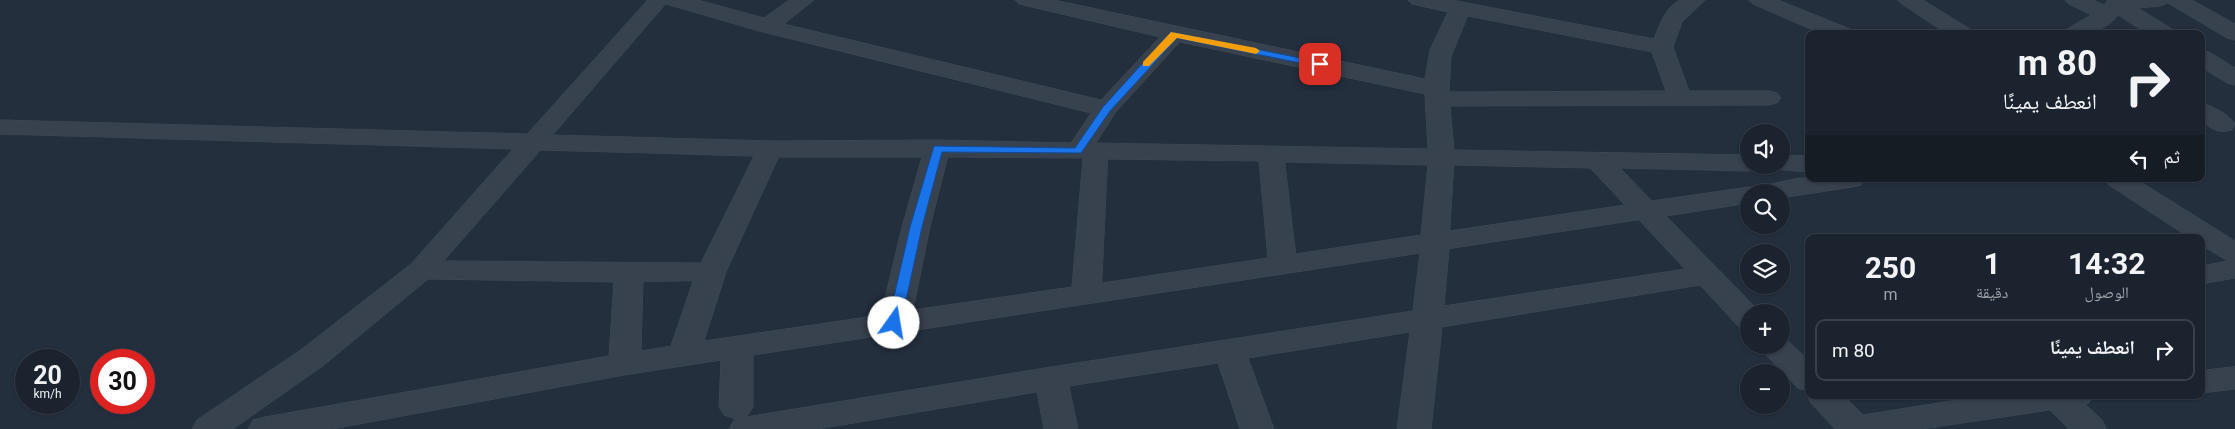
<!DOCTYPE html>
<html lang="ar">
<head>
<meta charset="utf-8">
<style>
	body { margin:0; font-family:Roboto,"Noto Naskh Arabic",sans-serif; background:#242b36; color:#f1f3f6; direction:rtl; height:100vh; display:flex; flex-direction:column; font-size:19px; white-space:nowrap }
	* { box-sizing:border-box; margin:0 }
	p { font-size:16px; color:#a0a4aa }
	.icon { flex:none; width:28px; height:28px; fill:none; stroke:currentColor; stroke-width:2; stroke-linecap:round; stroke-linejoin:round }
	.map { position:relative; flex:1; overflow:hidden; direction:ltr }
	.side { position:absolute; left:1805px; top:234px; width:400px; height:165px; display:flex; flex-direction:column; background:#1b232e; border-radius:10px; box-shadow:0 1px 4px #0004,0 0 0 1px #39404a; direction:rtl }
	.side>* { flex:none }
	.top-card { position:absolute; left:1805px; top:30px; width:400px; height:152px; border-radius:10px; box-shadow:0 1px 4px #0004,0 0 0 1px #39404a; direction:rtl; background:#1b232e; color:#f1f3f6; overflow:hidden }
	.fabs { position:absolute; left:1740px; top:124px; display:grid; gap:10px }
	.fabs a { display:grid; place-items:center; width:50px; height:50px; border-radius:50%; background:#1b232e; box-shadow:0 1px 4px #0004,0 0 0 1px #39404a; font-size:25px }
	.speed { position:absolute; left:15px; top:349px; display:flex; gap:10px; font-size:25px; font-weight:700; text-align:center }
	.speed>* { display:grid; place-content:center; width:65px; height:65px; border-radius:50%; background:#1b232e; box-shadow:0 1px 4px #0004,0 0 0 1px #39404a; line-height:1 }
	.speed small { font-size:12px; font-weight:400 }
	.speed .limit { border:8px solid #d22; background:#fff; color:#111 }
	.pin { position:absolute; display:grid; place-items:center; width:42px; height:42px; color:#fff; margin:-21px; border-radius:10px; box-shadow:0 2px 8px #0006 }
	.me { position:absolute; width:55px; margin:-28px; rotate:13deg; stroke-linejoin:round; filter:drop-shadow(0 0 4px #0008) }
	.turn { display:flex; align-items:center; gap:18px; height:105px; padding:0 25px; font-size:22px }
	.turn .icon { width:65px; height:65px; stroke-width:2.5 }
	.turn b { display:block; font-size:35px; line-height:42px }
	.then { display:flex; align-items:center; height:48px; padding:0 25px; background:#0003; gap:10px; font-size:19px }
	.eta { display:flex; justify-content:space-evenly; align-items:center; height:85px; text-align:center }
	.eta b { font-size:30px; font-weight:700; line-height:35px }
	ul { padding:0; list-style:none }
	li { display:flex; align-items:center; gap:15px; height:62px; margin:0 10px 8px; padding:0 15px; border:2px solid #39404a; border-radius:10px }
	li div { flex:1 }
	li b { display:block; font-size:19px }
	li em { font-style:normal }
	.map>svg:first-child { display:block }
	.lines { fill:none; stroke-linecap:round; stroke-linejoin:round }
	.minor-casing { stroke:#414a57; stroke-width:1 }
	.minor { fill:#38414e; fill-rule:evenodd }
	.route { fill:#1a73e8; stroke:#114b97 }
	.slow { fill:#f59e0b }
</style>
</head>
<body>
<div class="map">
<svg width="2235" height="429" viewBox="0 0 2235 429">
	<rect width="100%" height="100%" fill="#242f3e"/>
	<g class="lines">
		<!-- minor casing -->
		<g class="minor-casing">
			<g id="minor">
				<path d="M648,0H698L764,18L789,0H814L784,24L1101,100L1160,37L1019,4L1015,0H1054L1425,79L1430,50L1448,12L1412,4L1408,0H1452L1654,39C1659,26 1666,5 1681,0C1687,0 1698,0 1705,0L1682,22L1673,47L1689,91H1769L1777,93L1781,98L1777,103L1769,105L1450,106L1454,150L1749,155V165H1761L1758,169L1749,171L1620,168L1652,201L1749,187C1758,189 1793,177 1807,178C1824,179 1846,178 1865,179L1861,185L1852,187L1781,198V192H1749V203L1666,216L1760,312H1749V329L1738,326L1700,285L1442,327L1431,429H1397L1410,332L1248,358L1274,429H1240L1218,363L1069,386L1078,429H1044L1037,392L818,429H729L734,420L746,417L1051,367L1413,311L1420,253L753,355V407L748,415L736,419L724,415L719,407L721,360L624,375L332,429H248L253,420L265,417L609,356L614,282L428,279L324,365L233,429H192L197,420L302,349L411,264L513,149L0,134V120L527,134ZM666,4L759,31L1091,113L1071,143L937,140L770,141L553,135ZM1468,16L1652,52L1666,91L1449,92L1451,57ZM1180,42L1425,94L1428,149L1096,143L1115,113ZM541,150L754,156L701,263L444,261ZM779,157H922L902,227L881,315L704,341L726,272ZM948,157L1083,158L1072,287L913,310L930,227ZM1108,159L1259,161L1268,258L1102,283ZM1285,162L1428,165L1421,235L1296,254ZM1454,165L1590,168L1625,205L1450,231ZM1639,220L1685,269L1444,306L1449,249ZM693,281L671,346L641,351L643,282Z"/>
				<path d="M1749,0H1778L1850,29L1853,34H1822L1753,4Z"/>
				<path d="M1898,0H1923L1970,29L1973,34H1947L1902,4Z"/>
				<path d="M2065,0H2093L2104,5L2108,0H2192L2235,24V40L2227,38L2168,3L2160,6L2138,8L2172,29L2175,34H2148L2118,15C2104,33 2086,34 2064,34L2067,29L2091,15L2069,4Z"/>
				<path d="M2201,50L2209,52L2235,68V85L2227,83L2201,67Z"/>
				<path d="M2201,103C2213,106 2228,114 2235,124L2232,130C2219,134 2212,129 2201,121Z"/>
				<path d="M1781,155L1809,156V172L1772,169L1769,165H1781Z"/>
				<path d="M2105,179H2136L2235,241V278L2201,284V266L2228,261L2201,245V238H2190L2109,185Z"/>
				<path d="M1781,336L1785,338L1809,361V395H1843L1863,415L1988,395H2093L2089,403L2085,404L2102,420L2107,429H2069L2050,410L1922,429H1835L1811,403L1807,395L1809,391L1798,388L1763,352L1758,345H1781Z"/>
				<path d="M2235,367V389L2201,393V371Z"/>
			</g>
		</g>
		<!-- minor -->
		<use href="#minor" class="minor"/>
	</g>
	<!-- route -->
	<path class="route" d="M1171,32L1320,62L1325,64L1320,67L1177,38L1110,111L1081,153L942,152L922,227L901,323L894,327L890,326L888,323L910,227L934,146L1075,148L1103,107Z"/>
	<!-- slow -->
	<path class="slow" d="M1171,32L1256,48L1260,51L1256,54L1177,38L1149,66H1143V62Z"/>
</svg>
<div class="fabs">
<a><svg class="icon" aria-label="sound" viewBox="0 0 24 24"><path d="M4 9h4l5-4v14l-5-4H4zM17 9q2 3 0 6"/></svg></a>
<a><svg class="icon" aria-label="search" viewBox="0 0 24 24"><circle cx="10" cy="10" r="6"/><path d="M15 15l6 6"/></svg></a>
<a><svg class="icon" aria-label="layers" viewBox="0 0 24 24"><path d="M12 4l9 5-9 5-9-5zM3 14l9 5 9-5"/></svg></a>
<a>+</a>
<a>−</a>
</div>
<div class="speed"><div>20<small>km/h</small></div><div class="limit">30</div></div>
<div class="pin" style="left:1320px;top:64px;background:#d93025"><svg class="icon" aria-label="arrive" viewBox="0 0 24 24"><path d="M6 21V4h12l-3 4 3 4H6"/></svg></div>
<svg class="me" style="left:894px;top:323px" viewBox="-20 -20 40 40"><circle r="19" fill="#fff"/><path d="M0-13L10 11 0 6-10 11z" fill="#1a73e8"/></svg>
<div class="top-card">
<div class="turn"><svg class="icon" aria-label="right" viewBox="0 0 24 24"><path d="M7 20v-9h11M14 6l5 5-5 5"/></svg><div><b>80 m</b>انعطف يمينًا</div></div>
<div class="then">ثم<svg class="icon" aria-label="left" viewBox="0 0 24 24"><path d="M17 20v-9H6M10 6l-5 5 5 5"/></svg></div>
</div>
<section class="side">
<div class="eta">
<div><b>14:32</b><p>الوصول</p></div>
<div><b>1</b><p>دقيقة</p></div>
<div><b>250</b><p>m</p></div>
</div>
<ul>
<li><svg class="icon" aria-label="right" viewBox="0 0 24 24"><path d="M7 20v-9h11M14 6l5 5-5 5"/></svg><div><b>انعطف يمينًا</b></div><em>80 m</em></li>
</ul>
</section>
</div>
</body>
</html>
